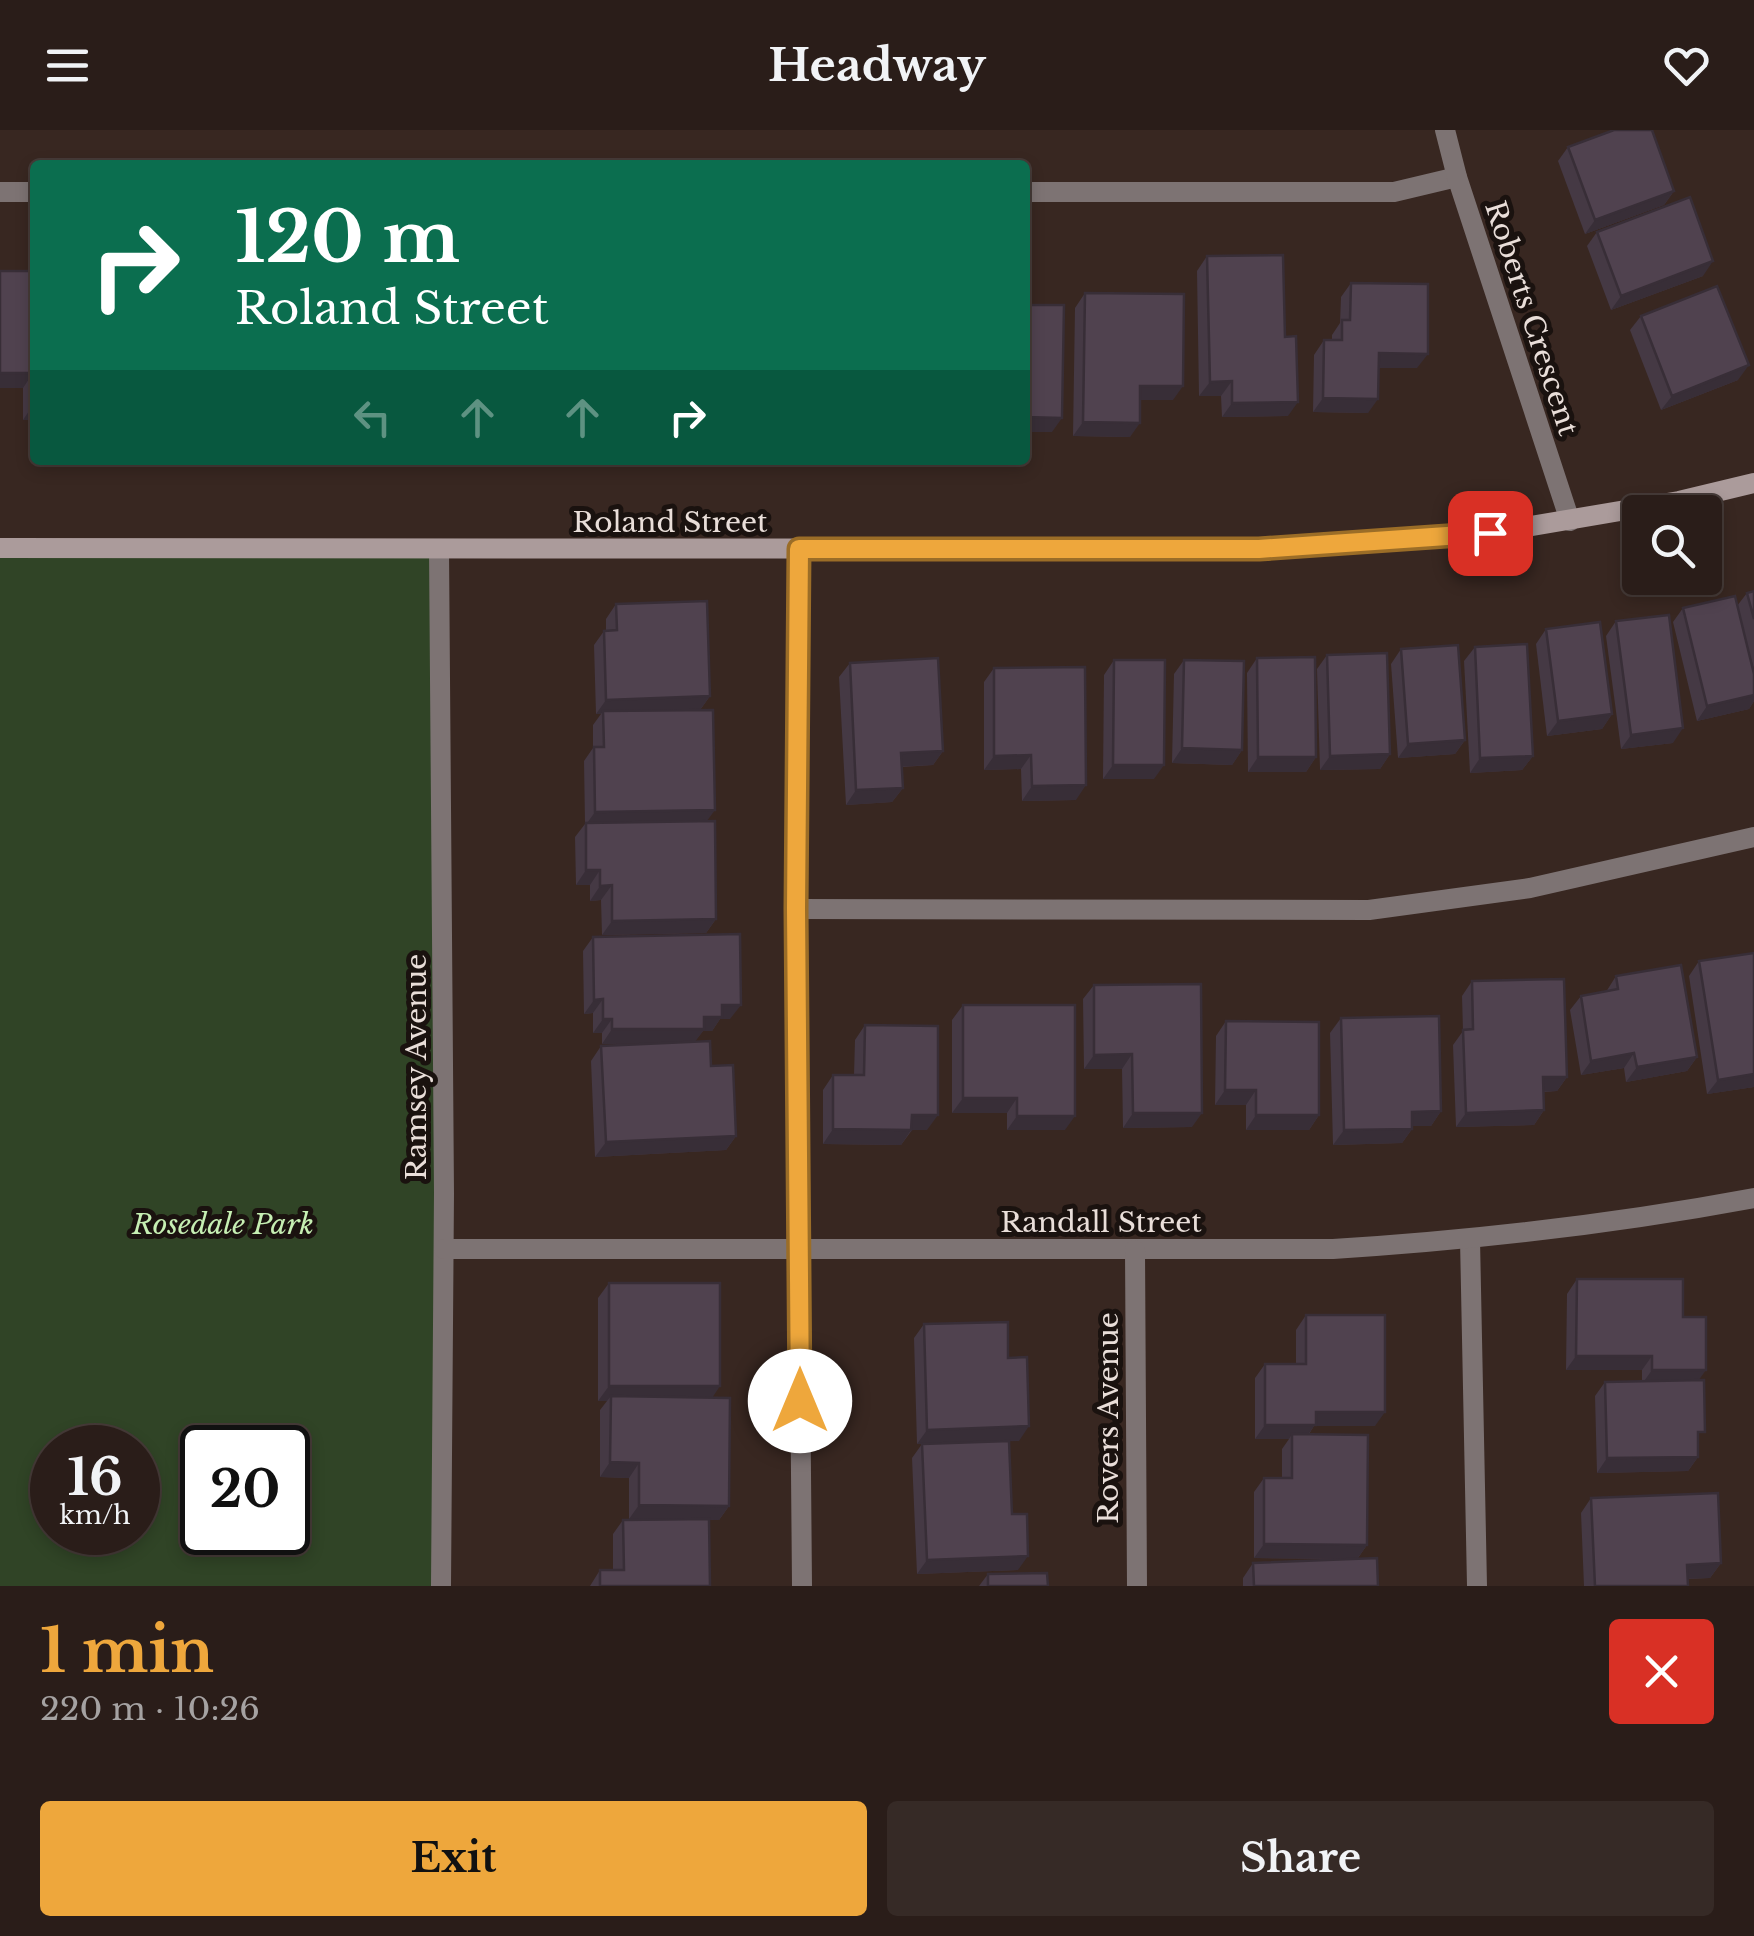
<!DOCTYPE html>
<html lang="en">
<head>
<meta charset="utf-8">
<style>
	body { margin:0; font-family:"Libre Baskerville",serif; background:#362a26; color:#f1f3f6; height:100vh; display:flex; flex-direction:column; font-size:38px; white-space:nowrap }
	* { box-sizing:border-box; margin:0 }
	p { font-size:32px; color:#a5a2a2 }
	.icon { flex:none; width:55px; height:55px; fill:none; stroke:currentColor; stroke-width:2; stroke-linecap:round; stroke-linejoin:round }
	.map { position:relative; height:1456px; overflow:hidden }
	.side { display:flex; flex-direction:column; background:#2a1d19; flex:1 }
	.side>* { flex:none }
	.guide { position:absolute; left:30px; top:30px; width:1000px; height:305px; border-radius:10px; box-shadow:0 5px 15px #0003,0 0 0 2px #463b38; background:#0b6e4f; color:#fff; overflow:hidden }
	.tools { position:absolute; left:1622px; top:365px; display:grid; gap:20px }
	.tools a { display:grid; place-items:center; width:100px; height:100px; border-radius:10px; background:#2a1d19; box-shadow:0 5px 15px #0003,0 0 0 2px #463b38; font-size:50px }
	.speed { position:absolute; left:30px; top:1295px; display:flex; gap:20px; font-size:50px; font-weight:700; text-align:center }
	.speed>* { display:grid; place-content:center; width:130px; height:130px; border-radius:50%; background:#2a1d19; box-shadow:0 5px 15px #0003,0 0 0 2px #463b38; line-height:1 }
	.speed small { font-size:25px; font-weight:400 }
	.speed .limit { border:5px solid #111; border-radius:15px; background:#fff; color:#111 }
	.pin { position:absolute; display:grid; place-items:center; width:85px; height:85px; color:#fff; margin:-42px; border-radius:20px; box-shadow:0 5px 15px #0006 }
	.me { position:absolute; width:110px; margin:-55px; rotate:0deg; stroke-linejoin:round; filter:drop-shadow(0 0 8px #0008) }
	.turn { display:flex; align-items:center; gap:35px; height:210px; padding:0 40px; font-size:45px }
	.turn .icon { width:130px; height:130px; stroke-width:2.5 }
	.turn b { display:block; font-size:70px; line-height:85px }
	.lanes { display:flex; align-items:center; height:95px; padding:0 40px; background:#0003; justify-content:center; gap:50px; direction:ltr }
	.lanes .off { opacity:.35 }
	.round { display:grid; place-items:center; flex:none; width:105px; height:105px; border-radius:10px; background:#362a26 }
	.headline { display:flex; align-items:center; justify-content:space-between; height:170px; padding:0 40px }
	h1 { font-size:60px; font-weight:800; line-height:75px; color:#eea73c }
	.primary-button { display:flex; gap:20px; margin-top:auto; padding:20px 40px }
	.primary-button a { flex:1; height:115px; border-radius:10px; background:#eea73c; color:#111; font-size:40px; font-weight:800; line-height:115px; text-align:center }
	.primary-button a+a { background:#362a26; color:#f1f3f6 }
	header { display:flex; justify-content:space-between; align-items:center; height:130px; padding:0 40px; background:#2a1d19; font-size:45px; font-weight:800 }
	.map>svg:first-child { display:block }
	.green { fill:#304426; fill-rule:evenodd }
	.lines { fill:none; stroke-linecap:round; stroke-linejoin:round }
	.lane { stroke:#7d7373; stroke-width:20 }
	.street { stroke:#7d7373; stroke-width:20 }
	.secondary { stroke:#ab9b9b; stroke-width:20 }
	.wall { fill:#453944 }
	.shaded-wall { fill:#382e37 }
	.building { fill:#50424f; stroke:#382e37; stroke-width:2.5 }
	.route-casing { stroke:#9b6d27; stroke-width:25 }
	.route { stroke:#eea73c; stroke-width:18 }
	.labels { text-anchor:middle; stroke-width:10; stroke-linejoin:round; paint-order:stroke }
	.street-label { font-size:28px; fill:#e9ded9; stroke:#1a120f }
	.park-label { font-size:28px; font-style:italic; fill:#c6efb3; stroke:#1a120f }
</style>
</head>
<body>
<header><svg class="icon" aria-label="menu" viewBox="0 0 24 24"><path d="M4 6h16M4 12h16M4 18h16"/></svg>Headway<svg class="icon" aria-label="heart" viewBox="0 0 24 24"><path d="M12 20l-8-8c-3-5 5-10 8-4 3-6 11-1 8 4z"/></svg></header>
<div class="map">
<svg width="1754" height="1456" viewBox="0 0 1754 1456">
	<rect width="100%" height="100%" fill="#382721"/>
	<!-- green -->
	<path class="green" d="M0,418L439,419L448,1456H0ZM52,1318H138V1402H52ZM202,1318H288V1402H202Z"/>
	<g class="lines">
		<!-- lane -->
		<g class="lane">
			<path d="M0,62H35"/>
			<path d="M1025,62H1394L1457,47"/>
			<path d="M799,419L796,779L802,1456"/>
			<path d="M796,779L1369,780L1530,758L1754,707"/>
			<path d="M1470,1109L1477,1456"/>
		</g>
		<!-- street -->
		<g class="street">
			<path d="M1445,0L1457,47L1570,391"/>
			<path d="M439,419L444,1063L441,1456"/>
			<path d="M444,1119H1333C1474,1110 1615,1094 1754,1068"/>
			<path d="M1135,1120L1137,1456"/>
		</g>
		<!-- secondary -->
		<path class="secondary" d="M0,418L1259,419L1490,403L1679,371L1754,353"/>
	</g>
	<!-- wall -->
	<g class="wall">
		<path d="M1568,17L1674,61L1664,75L1585,104L1558,31Z"/>
		<path d="M1597,102L1703,146L1611,180L1587,116Z"/>
		<path d="M1207,126L1288,286L1222,287L1221,266H1199L1197,141Z"/>
		<path d="M35,141V290H23V258H0Z"/>
		<path d="M1351,153L1417,238H1379L1368,283L1313,282L1314,225L1324,210H1332V205L1340,193L1341,167Z"/>
		<path d="M1085,163L1173,270H1140L1130,307L1073,306L1075,178Z"/>
		<path d="M1641,186L1738,250L1661,280L1630,200Z"/>
		<path d="M1754,461V539L1745,508L1754,544V571L1749,579L1697,591L1673,492L1683,478L1737,476L1747,463Z"/>
		<path d="M616,474L710,566L700,580L707,691L716,789L706,803L602,805L601,770L590,771V755H576L575,707L585,694L584,631L593,618V595L601,584H596L594,515L604,501H606V489Z"/>
		<path d="M1616,491L1673,613L1621,619L1606,506Z"/>
		<path d="M1546,499L1612,584L1602,599L1547,606L1536,514Z"/>
		<path d="M1475,517L1533,626L1522,640L1470,643L1464,531Z"/>
		<path d="M1401,519L1465,610L1455,624L1398,628L1391,534Z"/>
		<path d="M1327,525L1390,624L1380,639L1320,640L1317,539Z"/>
		<path d="M1257,528L1316,627L1306,642H1248L1247,543Z"/>
		<path d="M1114,530L1154,649H1103L1104,545Z"/>
		<path d="M1184,530L1242,620L1232,635L1172,633L1174,544Z"/>
		<path d="M850,533L943,621L933,635L902,637L903,658L892,672L846,675L839,547Z"/>
		<path d="M994,538L1076,670L1022,671L1021,639L984,640V552Z"/>
		<path d="M593,807L730,889H720L712,901H703L695,911L711,936L736,1006L726,1020L595,1027L591,931L601,916L656,913L602,914V903H593V883L584,884L583,821Z"/>
		<path d="M1699,831L1754,957L1707,964L1689,846Z"/>
		<path d="M1616,846L1697,927L1687,941L1626,952L1624,938L1581,945L1570,880L1581,866L1606,862Z"/>
		<path d="M1472,851L1567,947L1557,961L1544,962V980L1534,995L1456,997L1453,915L1463,901L1462,866Z"/>
		<path d="M1094,855L1192,997L1123,998L1122,939H1084L1083,869Z"/>
		<path d="M963,875L1065,1000H1007V983H952V890Z"/>
		<path d="M1341,888L1441,981L1431,996H1412V999L1402,1013L1333,1015L1330,903Z"/>
		<path d="M1226,891L1319,985L1309,1000H1246V975H1215L1216,906Z"/>
		<path d="M865,895L927,1000H912L901,1015L823,1014V960L833,945H854L855,910Z"/>
		<path d="M1577,1149L1683,1187L1699,1250L1698,1327L1688,1341L1597,1343L1595,1266L1605,1252L1642,1251V1240H1566L1567,1164Z"/>
		<path d="M609,1153L713,1267L729,1376L719,1390H709L710,1456H590L600,1440H613V1404L623,1390L629,1389V1348L600,1347V1280L607,1271H598V1168Z"/>
		<path d="M1306,1185L1375,1296H1314L1309,1304L1367,1415L1358,1428L1378,1456H1243V1448L1253,1433L1343,1429L1254,1428V1362L1264,1348H1282V1319L1289,1309H1255V1248L1265,1234H1296V1200Z"/>
		<path d="M924,1194L1008,1228L1019,1311H1009L1012,1384L1018,1440L917,1444L912,1328L922,1314L936,1313L917,1314L914,1208Z"/>
		<path d="M1591,1368L1721,1433L1710,1448L1687,1449L1688,1456H1584L1581,1383Z"/>
		<path d="M988,1444L1048,1456H979Z"/>
	</g>
	<!-- shaded-wall -->
	<g class="shaded-wall">
		<path d="M1674,61L1664,75L1585,104L1595,90Z"/>
		<path d="M1713,131L1703,146L1611,180L1621,166Z"/>
		<path d="M1379,223L1428,224L1417,238H1369Z"/>
		<path d="M1749,235L1738,250L1661,280L1672,266Z"/>
		<path d="M0,243H33L23,258H0Z"/>
		<path d="M1232,251L1221,266H1199L1210,252Z"/>
		<path d="M1140,256H1183L1173,270H1130Z"/>
		<path d="M1323,268L1378,269L1368,283L1313,282Z"/>
		<path d="M1298,272L1288,286L1222,287L1232,273Z"/>
		<path d="M33,275H35V290H23Z"/>
		<path d="M1025,287L1062,288L1052,302H1025Z"/>
		<path d="M1083,292L1140,293L1130,307L1073,306Z"/>
		<path d="M1754,565V571L1749,579L1697,591L1707,576Z"/>
		<path d="M710,566L700,580L603,581L601,584H596L606,570Z"/>
		<path d="M1612,584L1602,599L1547,606L1558,591Z"/>
		<path d="M1683,598L1673,613L1621,619L1631,605Z"/>
		<path d="M1465,610L1455,624L1398,628L1408,614Z"/>
		<path d="M1182,618L1242,620L1232,635L1172,633Z"/>
		<path d="M943,621L933,635L891,637L901,623Z"/>
		<path d="M1390,624L1380,639L1320,640L1330,626Z"/>
		<path d="M1031,625L1021,639L984,640L994,626Z"/>
		<path d="M1533,626L1522,640L1470,643L1480,628Z"/>
		<path d="M1258,627H1316L1306,642H1248Z"/>
		<path d="M1113,635H1164L1154,649H1103Z"/>
		<path d="M1086,655L1076,670L1022,671L1032,656Z"/>
		<path d="M903,658L892,672L846,675L856,660Z"/>
		<path d="M715,680L704,695L585,696L595,682Z"/>
		<path d="M586,740H600L590,755H576Z"/>
		<path d="M612,755L601,770L590,771L600,756Z"/>
		<path d="M716,789L706,803L602,805L612,791Z"/>
		<path d="M603,869L593,883L584,884L594,870Z"/>
		<path d="M722,875H741L730,889H720L712,901H703L694,913L602,914L612,899L704,887Z"/>
		<path d="M603,889H612L602,903H593Z"/>
		<path d="M1634,923L1624,938L1581,945L1591,931Z"/>
		<path d="M1132,924L1122,939H1084L1094,925Z"/>
		<path d="M1697,927L1687,941L1626,952L1637,937Z"/>
		<path d="M1754,944V957L1707,964L1718,950Z"/>
		<path d="M1543,947H1567L1557,961L1533,962Z"/>
		<path d="M1225,960H1256L1246,975H1215Z"/>
		<path d="M963,968H1017L1007,983H952Z"/>
		<path d="M1544,980L1534,995L1456,997L1466,983Z"/>
		<path d="M1441,981L1431,996H1402L1412,982Z"/>
		<path d="M1133,983H1202L1192,997L1123,998Z"/>
		<path d="M912,985H938L927,1000H902Z"/>
		<path d="M1256,985H1319L1309,1000H1246Z"/>
		<path d="M1017,986H1075L1065,1000H1007Z"/>
		<path d="M833,999L911,1000L901,1015L823,1014Z"/>
		<path d="M1412,999L1402,1013L1333,1015L1344,1000Z"/>
		<path d="M736,1006L726,1020L595,1027L606,1012Z"/>
		<path d="M1576,1226H1652L1642,1240H1566Z"/>
		<path d="M1652,1240H1706L1696,1254H1642Z"/>
		<path d="M609,1256H720L710,1271L611,1266L607,1271H598Z"/>
		<path d="M1316,1282H1385L1375,1296H1314L1305,1309L1292,1304L1289,1309H1255L1265,1295Z"/>
		<path d="M1029,1296L1019,1311L917,1314L927,1300Z"/>
		<path d="M1698,1327L1688,1341L1597,1343L1607,1328Z"/>
		<path d="M610,1332L639,1333L629,1348L600,1347Z"/>
		<path d="M639,1375L729,1376L719,1390L629,1389Z"/>
		<path d="M1264,1414L1367,1415L1357,1429L1254,1428Z"/>
		<path d="M1028,1426L1018,1440L917,1444L927,1430Z"/>
		<path d="M1721,1433L1710,1448L1677,1449L1687,1435Z"/>
	</g>
	<!-- building -->
	<g class="building">
		<path d="M1614,0H1652L1674,61L1595,90L1568,17Z"/>
		<path d="M1690,67L1713,131L1621,166L1597,102Z"/>
		<path d="M1283,125L1285,207L1296,206L1298,272L1232,273V251L1210,252L1207,126Z"/>
		<path d="M0,141H35V275H33V243H0Z"/>
		<path d="M1351,153L1428,154V224L1379,223L1378,269L1323,268L1324,210H1342V190H1350Z"/>
		<path d="M1717,156L1749,235L1672,266L1641,186Z"/>
		<path d="M1085,163L1184,164L1183,256H1140V293L1083,292Z"/>
		<path d="M1025,175H1064L1062,288L1025,287Z"/>
		<path d="M1754,461V489L1747,463Z"/>
		<path d="M1735,466L1754,544V565L1707,576L1683,478Z"/>
		<path d="M707,471L710,566L606,570L604,501L617,500L616,474Z"/>
		<path d="M1669,485L1683,598L1631,605L1616,491Z"/>
		<path d="M1600,492L1612,584L1558,591L1546,499Z"/>
		<path d="M1527,514L1533,626L1480,628L1475,517Z"/>
		<path d="M1458,515L1465,610L1408,614L1401,519Z"/>
		<path d="M1387,523L1390,624L1330,626L1327,525Z"/>
		<path d="M1315,527L1316,627H1258L1257,528Z"/>
		<path d="M938,528L943,621L901,623L903,658L856,660L850,533Z"/>
		<path d="M1114,530H1165L1164,635H1113Z"/>
		<path d="M1184,530L1244,531L1242,620L1182,618Z"/>
		<path d="M1085,537L1086,655L1032,656L1031,625L994,626V538Z"/>
		<path d="M713,580L715,680L595,682L594,617H604L603,581Z"/>
		<path d="M715,691L716,789L612,791V755L600,756V740H586V693Z"/>
		<path d="M740,804L741,875H722V887H704V899H612V889H603V869L594,870L593,807Z"/>
		<path d="M1754,823V944L1718,950L1699,831Z"/>
		<path d="M1681,835L1697,927L1637,937L1634,923L1591,931L1581,866L1618,859L1616,846Z"/>
		<path d="M1564,849L1567,947H1543L1544,980L1466,983L1463,900L1473,899L1472,851Z"/>
		<path d="M1201,854L1202,983H1133L1132,924L1094,925V855Z"/>
		<path d="M963,875H1075V986H1017V968H963Z"/>
		<path d="M1439,886L1441,981L1412,982V999L1344,1000L1341,888Z"/>
		<path d="M1226,891L1319,892V985H1256V960H1225Z"/>
		<path d="M865,895L938,896V985H912L911,1000L833,999V945H864Z"/>
		<path d="M710,911L711,936L733,935L736,1006L606,1012L601,916Z"/>
		<path d="M1577,1149H1683V1187H1706V1240H1652V1226H1576Z"/>
		<rect x="609" y="1153" width="111" height="103"/>
		<path d="M1306,1185H1385V1282H1316V1295H1265V1234H1306Z"/>
		<path d="M1008,1192V1228L1027,1227L1029,1296L927,1300L924,1194Z"/>
		<path d="M1704,1250L1705,1302H1698V1327L1607,1328L1605,1252Z"/>
		<path d="M611,1266L730,1268L729,1376L639,1375V1333L610,1332Z"/>
		<path d="M1292,1304L1368,1305L1367,1415L1264,1414V1348H1292Z"/>
		<path d="M1009,1311L1012,1384H1027L1028,1426L927,1430L922,1314Z"/>
		<path d="M1718,1363L1721,1433L1687,1435L1688,1456H1595L1591,1368Z"/>
		<path d="M709,1389L710,1456H600V1440H624L623,1390Z"/>
		<path d="M1377,1428L1378,1456H1254L1253,1433Z"/>
		<path d="M1047,1443L1048,1456H988V1444Z"/>
	</g>
	<g class="lines">
		<!-- route casing -->
		<g class="route-casing">
			<path id="route" d="M800,1271L796,779L799,419H1259L1490,403"/>
		</g>
		<!-- route -->
		<use href="#route" class="route"/>
	</g>
	<g class="labels">
		<!-- street labels -->
		<g class="street-label">
			<text transform="translate(1532 188) rotate(72)" y="10">Roberts Crescent</text>
			<text x="670" y="402">Roland Street</text>
			<text transform="translate(416 937) rotate(-90)" y="10">Ramsey Avenue</text>
			<text x="1101" y="1102">Randall Street</text>
			<text transform="translate(1108 1288) rotate(-90)" y="10">Rovers Avenue</text>
		</g>
		<!-- park labels -->
		<g class="park-label">
			<text x="223" y="1104">Rosedale Park</text>
		</g>
	</g>
</svg>
<div class="tools">
<a><svg class="icon" aria-label="search" viewBox="0 0 24 24"><circle cx="10" cy="10" r="6"/><path d="M15 15l6 6"/></svg></a>
</div>
<div class="speed"><div>16<small>km/h</small></div><div class="limit">20</div></div>
<div class="pin" style="left:1490px;top:403px;background:#d93025"><svg class="icon" aria-label="arrive" viewBox="0 0 24 24"><path d="M6 21V4h12l-3 4 3 4H6"/></svg></div>
<svg class="me" style="left:800px;top:1271px" viewBox="-20 -20 40 40"><circle r="19" fill="#fff"/><path d="M0-13L10 11 0 6-10 11z" fill="#eea73c"/></svg>
<div class="guide">
<div class="turn"><svg class="icon" aria-label="right" viewBox="0 0 24 24"><path d="M7 20v-9h11M14 6l5 5-5 5"/></svg><div><b>120 m</b>Roland Street</div></div>
<div class="lanes"><svg class="icon off" aria-label="left" viewBox="0 0 24 24"><path d="M17 20v-9H6M10 6l-5 5 5 5"/></svg><svg class="icon off" aria-label="ahead" viewBox="0 0 24 24"><path d="M12 20V5M6 11l6-6 6 6"/></svg><svg class="icon off" aria-label="ahead" viewBox="0 0 24 24"><path d="M12 20V5M6 11l6-6 6 6"/></svg><svg class="icon" aria-label="right" viewBox="0 0 24 24"><path d="M7 20v-9h11M14 6l5 5-5 5"/></svg></div>
</div>
</div>
<section class="side">
<div class="headline"><div><h1>1 min</h1><p>220 m · 10:26</p></div><a class="round" style="background:#d93025;color:#fff"><svg class="icon" aria-label="close" viewBox="0 0 24 24"><path d="M6 6l12 12M18 6L6 18"/></svg></a></div>
<div class="primary-button"><a>Exit</a><a>Share</a></div>
</section>
</body>
</html>
